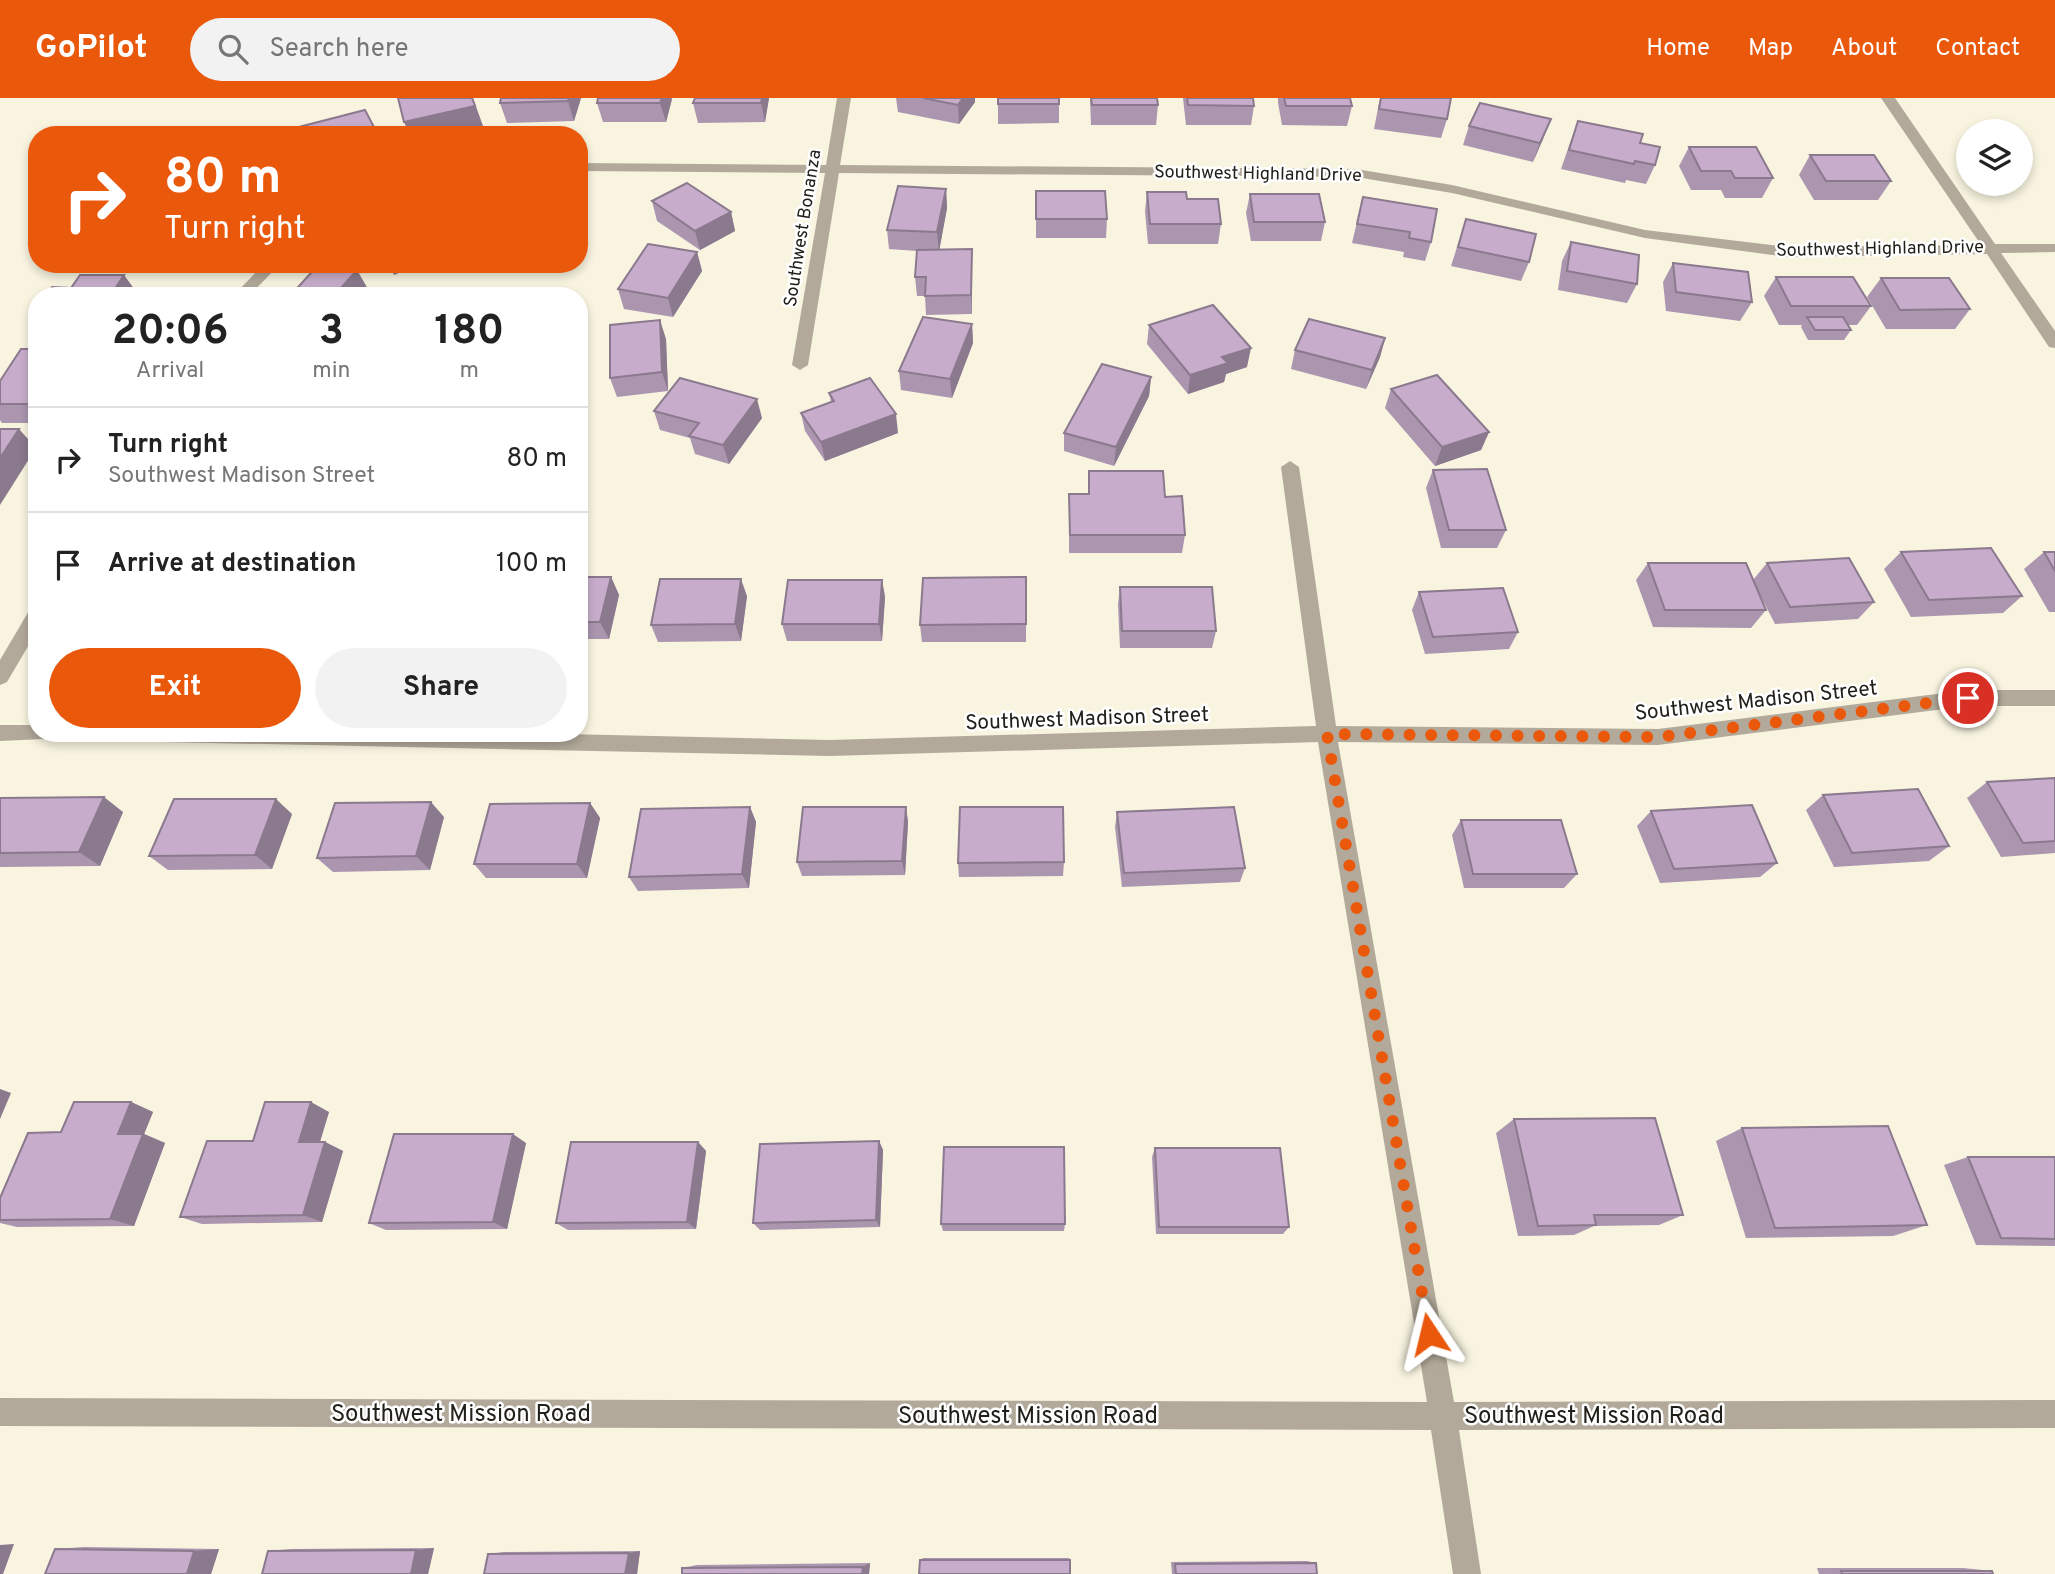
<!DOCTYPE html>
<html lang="en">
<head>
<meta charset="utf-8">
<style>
	body { margin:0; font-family:Overpass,sans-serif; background:#f2f2f2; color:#222; height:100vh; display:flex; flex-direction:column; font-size:26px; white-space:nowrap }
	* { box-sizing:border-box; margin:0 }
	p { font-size:23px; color:#767676 }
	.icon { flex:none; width:38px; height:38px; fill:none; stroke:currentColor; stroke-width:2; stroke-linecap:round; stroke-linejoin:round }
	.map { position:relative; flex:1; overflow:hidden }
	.details { position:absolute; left:28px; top:189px; width:560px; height:455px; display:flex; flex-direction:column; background:#fff; border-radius:28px; box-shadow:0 4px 10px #0003 }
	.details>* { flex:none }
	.top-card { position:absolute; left:28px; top:28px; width:560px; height:147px; border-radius:28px; box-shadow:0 4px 10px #0003; background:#ea580c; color:#fff; overflow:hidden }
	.tools { position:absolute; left:1956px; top:21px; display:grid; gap:14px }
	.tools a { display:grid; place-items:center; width:77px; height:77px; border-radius:50%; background:#fff; box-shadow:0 4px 10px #0003; font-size:35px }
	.pin { position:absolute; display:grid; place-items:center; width:60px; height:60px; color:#fff; margin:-30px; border:4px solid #fff; border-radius:50%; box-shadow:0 2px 7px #0007 }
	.me { position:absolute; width:77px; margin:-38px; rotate:350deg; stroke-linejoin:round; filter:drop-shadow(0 0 5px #0008) }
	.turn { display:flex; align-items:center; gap:24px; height:147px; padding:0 21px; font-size:32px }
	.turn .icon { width:91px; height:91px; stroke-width:2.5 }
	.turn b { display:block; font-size:49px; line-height:60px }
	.eta { display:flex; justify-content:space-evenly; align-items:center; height:119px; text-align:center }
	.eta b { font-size:42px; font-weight:700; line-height:49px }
	.primary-button { display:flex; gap:14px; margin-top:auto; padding:14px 21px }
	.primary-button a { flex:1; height:80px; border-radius:42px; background:#ea580c; color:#fff; font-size:28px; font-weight:700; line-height:80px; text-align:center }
	.primary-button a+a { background:#f2f2f2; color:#222 }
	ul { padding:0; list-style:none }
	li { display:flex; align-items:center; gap:21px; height:105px; padding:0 21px; border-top:2px solid #e0e0e0 }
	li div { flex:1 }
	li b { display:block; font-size:26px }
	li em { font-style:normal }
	header { display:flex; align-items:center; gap:42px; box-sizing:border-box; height:98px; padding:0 35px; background:#ea580c; color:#fff }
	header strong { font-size:33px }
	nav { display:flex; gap:38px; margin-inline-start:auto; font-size:24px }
	.search { width:490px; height:63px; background:#f2f2f2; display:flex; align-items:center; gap:18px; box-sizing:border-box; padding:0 24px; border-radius:38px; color:#767676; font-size:26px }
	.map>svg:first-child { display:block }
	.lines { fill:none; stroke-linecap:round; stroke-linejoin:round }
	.minor { fill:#b2a99a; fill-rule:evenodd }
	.wall { fill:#ab95af }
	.shaded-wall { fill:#8b798e }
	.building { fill:#c7adcb; stroke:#8b798e; stroke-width:2 }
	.route { stroke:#ea580c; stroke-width:12; stroke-dasharray:0 21.6 }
	.labels { text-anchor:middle; stroke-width:5; stroke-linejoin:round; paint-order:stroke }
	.far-street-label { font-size:18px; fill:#212019; stroke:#fff }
	.street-label { font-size:21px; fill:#212019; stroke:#fff }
	.near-street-label { font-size:24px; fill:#212019; stroke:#fff }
</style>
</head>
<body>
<header>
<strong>GoPilot</strong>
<div class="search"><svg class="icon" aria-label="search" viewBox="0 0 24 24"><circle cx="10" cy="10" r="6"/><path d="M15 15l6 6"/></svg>Search here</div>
<nav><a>Home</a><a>Map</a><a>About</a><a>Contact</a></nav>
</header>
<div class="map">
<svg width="2055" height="1476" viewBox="0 0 2055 1476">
	<rect width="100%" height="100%" fill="#f8f4e0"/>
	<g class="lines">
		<!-- minor -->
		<g class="minor">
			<path d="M837,0H851L840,67L1356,71L1452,87L1645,132L1788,149L1981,147L1881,0H1895L1995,146H2055V154L2001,155L2055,233V250L2049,249L1987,156L1788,159L1645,140L1452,95L1356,79L839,75L808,267L800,272L792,267L825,75L579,73V65L826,67Z"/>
			<path d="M264,166H280L249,198H233Z"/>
			<path d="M1290,363L1299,369L1336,628L1658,631L1968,592H2055V608H1968L1658,647L1338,644L1454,1304L2055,1302V1330L1459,1332L1481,1476H1453L1431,1332L0,1328V1300L1427,1304L1318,644L830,658L118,643L111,641L108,635H521L830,642L1316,628L1281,369Z"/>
			<path d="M37,509V533L7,584L0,587V562L30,511Z"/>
			<path d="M0,627H37V635H47L44,641L0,643Z"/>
		</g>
	</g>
	<!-- wall -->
	<g class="wall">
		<path d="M581,0L574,23L507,25L500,5Z"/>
		<path d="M598,0H671L672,1L666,24H603L597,5Z"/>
		<path d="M695,0H769L765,24L698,25L693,5Z"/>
		<path d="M896,0H975V4L959,26L898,14Z"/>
		<path d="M998,0H1059V25L998,26Z"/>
		<path d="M1090,0H1157L1158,7L1156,27H1091Z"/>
		<path d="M1183,0H1253L1254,8L1251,27H1186Z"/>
		<path d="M1278,0H1350L1352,8L1347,28L1282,27L1278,5Z"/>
		<path d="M1380,0H1451L1447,21L1441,40L1374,31Z"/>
		<path d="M1578,23L1640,45L1655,67L1646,86L1626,82L1625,85L1561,71L1571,42Z"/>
		<path d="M1469,28L1543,41L1533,64L1463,47Z"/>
		<path d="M1689,49L1773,80L1762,100H1725L1721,92H1691L1679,68Z"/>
		<path d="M1810,57L1891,83L1878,102H1814L1799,77Z"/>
		<path d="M946,91L947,110L939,152L972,151V216L926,217L925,198H917L915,179L917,153L889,151L887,132Z"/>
		<path d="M1036,93L1107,121L1106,140H1036Z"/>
		<path d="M1147,94L1187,101L1221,126L1218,146H1148L1145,113Z"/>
		<path d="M1250,96L1325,124L1321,143H1251L1246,115Z"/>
		<path d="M1363,99L1431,144L1425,163L1403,159L1404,154L1352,145Z"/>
		<path d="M652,103L731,114L735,133L700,152L657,123Z"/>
		<path d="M1466,121L1529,164L1521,183L1451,168Z"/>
		<path d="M1571,144L1637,186L1627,205L1558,192L1562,163Z"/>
		<path d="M697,154L702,173L673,219L624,211L618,191Z"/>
		<path d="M1673,165L1752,204L1740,223L1666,213L1663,184Z"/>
		<path d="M141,166H174L165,173Z"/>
		<path d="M1776,179L1871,208L1857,227H1848L1851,232L1844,242H1808L1801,229L1802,227H1779L1764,198Z"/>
		<path d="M1881,180L1970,211L1955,231H1886L1867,199Z"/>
		<path d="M972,226L973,245L952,300L901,292L899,273Z"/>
		<path d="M1149,227L1247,269L1226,276L1224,284L1188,296L1147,246Z"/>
		<path d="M1385,240L1380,259L1366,291L1291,271L1295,252Z"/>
		<path d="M666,241L668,293L617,299L610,280Z"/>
		<path d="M37,251V325H2L0,322V283Z"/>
		<path d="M1151,279L1149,298L1114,368L1064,353V335Z"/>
		<path d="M1391,291L1489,334L1481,352L1435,368L1385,310Z"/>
		<path d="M829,295L898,335L825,363L805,333L801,315L831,304Z"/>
		<path d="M654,313L762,320L729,366L695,356L690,340L660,332Z"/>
		<path d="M1433,372L1506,432L1497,450H1441L1426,390Z"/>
		<path d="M1089,373L1165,399L1185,437L1182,455H1069V396H1088Z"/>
		<path d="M1901,454L2022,498L2003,515L1911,519L1884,471Z"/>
		<path d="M2044,454H2055V514H2049L2024,471Z"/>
		<path d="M1648,465L1753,482L1767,465L1874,504L1858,521L1775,526L1754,485L1766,512L1751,530L1653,529L1636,482Z"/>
		<path d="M579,479H611L619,497L609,541H579Z"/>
		<path d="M1026,479V544H922L920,527Z"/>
		<path d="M882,482L885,499L882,543H787L782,526Z"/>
		<path d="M1120,489L1216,533L1212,550H1120L1118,507Z"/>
		<path d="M1419,494L1518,534L1509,551L1425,556L1412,512Z"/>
		<path d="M747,498L741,543L658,544L651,527Z"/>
		<path d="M2055,680V755L2001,759L1967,700L1987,684Z"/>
		<path d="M1823,697L1949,748L1929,763L1834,769L1806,712Z"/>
		<path d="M0,700L123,714L100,768L0,769Z"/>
		<path d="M590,705L600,720L587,780H486L474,766Z"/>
		<path d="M750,709L756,724L749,790L638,793L629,779Z"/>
		<path d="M906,709L908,724L905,777L802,778L797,764Z"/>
		<path d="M1651,713L1777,765L1760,779L1660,785L1637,728Z"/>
		<path d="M1117,714L1245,770L1240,784L1122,789L1115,729Z"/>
		<path d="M292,716L272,771L168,772L149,758Z"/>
		<path d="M444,719L430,772L333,774L317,760Z"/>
		<path d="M1461,722L1577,776L1564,790H1464L1452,737Z"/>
		<path d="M1064,764L1063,778L959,779L958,765Z"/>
		<path d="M131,1004L153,1014L144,1036L165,1045L134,1128L17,1129L0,1125V1100L61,1034Z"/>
		<path d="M329,1014L320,1044H325L343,1053L322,1124L202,1126L180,1119L253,1043Z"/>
		<path d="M1514,1021L1683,1117L1659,1127L1594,1128L1574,1137L1518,1138L1496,1035Z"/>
		<path d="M1742,1030L1927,1127L1893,1138L1746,1140L1716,1043Z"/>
		<path d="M879,1043L883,1052L880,1129L760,1132L753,1125Z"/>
		<path d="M698,1044L706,1053L696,1131L568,1132L556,1125Z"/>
		<path d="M526,1045L507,1131L386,1132L369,1125Z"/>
		<path d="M1155,1050L1289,1129L1283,1136H1156L1152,1059Z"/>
		<path d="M1968,1059H2055V1148L1976,1147L1944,1067Z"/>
		<path d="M941,1126H1065L1064,1133H943Z"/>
		<path d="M84,1449L219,1451L211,1476L55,1451Z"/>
		<path d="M434,1450L428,1476H262L268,1453L291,1451Z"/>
		<path d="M640,1453L637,1476H484L488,1456L504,1454Z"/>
		<path d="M923,1460H1069L1070,1462H920Z"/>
		<path d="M1307,1463L1316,1465L1317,1476H1172L1171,1464Z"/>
		<path d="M870,1465L869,1476H682V1470L697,1467Z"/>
		<path d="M1817,1470H1963L1992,1473L1993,1476H1819Z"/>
	</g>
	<!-- shaded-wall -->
	<g class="shaded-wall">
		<path d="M473,0L483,28L442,37H410L404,24Z"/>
		<path d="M569,0H581L574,23L568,3Z"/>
		<path d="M662,0H671L672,1L666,24L660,5Z"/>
		<path d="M762,0H769L765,24L761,5Z"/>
		<path d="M963,0H975V4L959,26L958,7Z"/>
		<path d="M1551,21L1543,41L1533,64L1540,45Z"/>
		<path d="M376,33L378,37H364Z"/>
		<path d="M946,91L947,110L939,154L937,134Z"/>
		<path d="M579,94L585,111L579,135Z"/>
		<path d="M731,114L735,133L700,152L695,133Z"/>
		<path d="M972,151V216L971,197Z"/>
		<path d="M697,154L702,173L673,219L668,200Z"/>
		<path d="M160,166H174L165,173Z"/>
		<path d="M389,166H421L394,177Z"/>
		<path d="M357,172L368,191L362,198H334Z"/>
		<path d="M124,177L138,196L137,198H110Z"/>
		<path d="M660,222L666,241L668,293L662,274Z"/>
		<path d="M972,226L973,245L952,300L950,281Z"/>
		<path d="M1385,240L1380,259L1366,291L1372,272Z"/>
		<path d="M1251,250L1247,269L1226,276L1224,284L1188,296L1190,277L1222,259Z"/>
		<path d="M1151,279L1149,298L1114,368L1116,349Z"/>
		<path d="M757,301L762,320L729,366L723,347Z"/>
		<path d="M896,316L898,335L825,363L821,344Z"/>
		<path d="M19,331L36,350L0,407V360Z"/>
		<path d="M1489,334L1481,352L1435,368L1442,349Z"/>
		<path d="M611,479L619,497L609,541L600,524Z"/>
		<path d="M741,481L747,498L741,543L735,526Z"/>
		<path d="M882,482L885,499L882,543L879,526Z"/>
		<path d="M104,699L123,714L100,768L79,754Z"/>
		<path d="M276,701L292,716L272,771L255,757Z"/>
		<path d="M431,704L444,719L430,772L416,758Z"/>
		<path d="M590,705L600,720L587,780L577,766Z"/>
		<path d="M750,709L756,724L749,790L742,776Z"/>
		<path d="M906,709L908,724L905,777L902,763Z"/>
		<path d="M0,991L11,995L0,1021Z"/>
		<path d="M131,1004L153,1014L144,1036L165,1045L134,1128L110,1121L118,1036Z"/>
		<path d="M311,1004L329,1014L317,1053L299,1044Z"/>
		<path d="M513,1036L526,1045L507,1131L493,1124Z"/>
		<path d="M879,1043L883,1052L880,1129L876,1122Z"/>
		<path d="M325,1044L343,1053L322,1124L303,1117Z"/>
		<path d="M698,1044L706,1053L696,1131L687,1124Z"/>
		<path d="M14,1446L3,1476H0V1447Z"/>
		<path d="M434,1450L428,1476H411L416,1452Z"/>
		<path d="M219,1451L211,1476H187L194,1453Z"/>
		<path d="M640,1453L637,1476H625L629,1455Z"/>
		<path d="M870,1465L869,1476H862L863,1469Z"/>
	</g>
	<!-- building -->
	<g class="building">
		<path d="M398,0H472L475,8L404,24Z"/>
		<path d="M501,0H569L568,3L500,5Z"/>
		<path d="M598,0H662L660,5H597Z"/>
		<path d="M695,0H762L761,5H693Z"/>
		<path d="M923,0H963L958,7Z"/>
		<rect x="998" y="0" width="61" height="6"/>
		<path d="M1091,0H1157L1158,7H1092Z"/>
		<path d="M1187,0H1253L1254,8L1188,7Z"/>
		<path d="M1284,0H1350L1352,8H1286Z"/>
		<path d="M1381,0H1451L1447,21L1379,11Z"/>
		<path d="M1480,5L1551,21L1540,45L1469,28Z"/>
		<path d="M365,12L376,33L364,37H293L291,31Z"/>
		<path d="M1578,23L1643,36L1640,45L1660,49L1655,67L1635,63L1634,66L1569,52Z"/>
		<path d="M1689,49H1756L1773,80H1735L1731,73H1701Z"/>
		<path d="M1810,57H1874L1891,83H1826Z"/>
		<path d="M687,85L731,114L695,133L652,103Z"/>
		<path d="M898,88L946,91L937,134L887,132Z"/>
		<path d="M1036,93H1105L1107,121H1036Z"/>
		<path d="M1147,94H1186L1187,101H1218L1221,126H1150Z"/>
		<path d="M1250,96H1319L1325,124H1254Z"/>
		<path d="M1363,99L1437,111L1431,144L1409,140L1410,134L1357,126Z"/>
		<path d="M1466,121L1536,136L1529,164L1458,149Z"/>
		<path d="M1571,144L1639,157L1637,186L1567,173Z"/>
		<path d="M648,146L697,154L668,200L618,191Z"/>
		<path d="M972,151L971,197L925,198L926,179H915L917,152Z"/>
		<path d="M1673,165L1748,174L1752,204L1676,194Z"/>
		<path d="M319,166H326L357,172L334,198H290Z"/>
		<path d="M80,177H124L110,198H46L52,189L71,190Z"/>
		<path d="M1776,179H1853L1871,208H1791Z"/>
		<path d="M1881,180H1949L1970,211L1900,212Z"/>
		<path d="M1213,207L1251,250L1222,259L1228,265L1190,277L1149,227Z"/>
		<path d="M923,219L972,226L950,281L899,273Z"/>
		<path d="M1807,219H1843L1851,232H1815Z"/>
		<path d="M1309,221L1385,240L1372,272L1295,252Z"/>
		<path d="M660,222L662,274L610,280V227Z"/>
		<path d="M21,251H37V305L36,306H0V283Z"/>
		<path d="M1102,266L1151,279L1116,349L1064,335Z"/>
		<path d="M1437,277L1489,334L1442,349L1391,291Z"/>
		<path d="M680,280L757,301L723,347L689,338L699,325L654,313Z"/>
		<path d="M870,280L896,316L821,344L801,315L834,303L829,295Z"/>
		<path d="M0,331H19L0,360Z"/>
		<path d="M1487,371L1506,432H1449L1433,372Z"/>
		<path d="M1089,373H1163L1165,399L1182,398L1185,437H1070L1069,396H1089Z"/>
		<path d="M1991,450L2022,498L1929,502L1901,454Z"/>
		<path d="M2044,454H2055V473Z"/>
		<path d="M1849,460L1874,504L1790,509L1767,465Z"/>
		<path d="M1648,465H1746L1766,512H1665Z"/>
		<path d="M579,479H611L600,524H579Z"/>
		<path d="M1026,479V526L920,527L923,480Z"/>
		<path d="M660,481H741L735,526L651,527Z"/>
		<path d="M788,482H882L879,526H782Z"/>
		<path d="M1120,489H1212L1216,533H1122Z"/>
		<path d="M1503,490L1518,534L1433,539L1419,494Z"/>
		<path d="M2055,680V743L2023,745L1987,684Z"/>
		<path d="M1918,691L1949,748L1852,755L1823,697Z"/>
		<path d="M104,699L79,754L0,755V700Z"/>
		<path d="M174,701H276L255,757L149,758Z"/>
		<path d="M431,704L416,758L317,760L335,705Z"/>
		<path d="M590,705L577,766H474L490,706Z"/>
		<path d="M1752,707L1777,765L1674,771L1651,713Z"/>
		<path d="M750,709L742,776L629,779L641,711Z"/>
		<path d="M803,709H906L902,763L797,764Z"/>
		<path d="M960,709H1063L1064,764L958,765Z"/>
		<path d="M1234,709L1245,770L1124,775L1117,714Z"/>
		<path d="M1461,722H1561L1577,776H1473Z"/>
		<path d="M74,1004H131L118,1036H143L110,1121L0,1122V1100L28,1035L61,1034Z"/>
		<path d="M265,1004H311L299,1044H325L303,1117L180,1119L207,1043H253Z"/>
		<path d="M1655,1020L1683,1117H1594L1596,1127L1538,1128L1514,1021Z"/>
		<path d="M1888,1028L1927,1127L1775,1130L1742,1030Z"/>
		<path d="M394,1036H513L493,1124L369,1125Z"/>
		<path d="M879,1043L876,1122L753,1125L760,1046Z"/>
		<path d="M571,1044H698L687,1124L556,1125Z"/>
		<path d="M944,1049H1064L1065,1126H941Z"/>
		<path d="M1155,1050H1280L1289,1129H1159Z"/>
		<path d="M1968,1059H2055V1141L2001,1140Z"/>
		<path d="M55,1451L194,1453L187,1476H45Z"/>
		<path d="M416,1452L411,1476H262L268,1453Z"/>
		<path d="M629,1455L625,1476H484L488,1456Z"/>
		<path d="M920,1462H1070V1476H919Z"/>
		<path d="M1316,1465L1317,1476H1176L1175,1466Z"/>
		<path d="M863,1469L862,1476H682V1470Z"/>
		<path d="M1841,1473H1992L1993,1476H1842Z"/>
	</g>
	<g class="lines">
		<!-- route -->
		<path class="route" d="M1429,1236L1327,636L1658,639L1968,600"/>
	</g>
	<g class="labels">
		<!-- far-street labels -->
		<g class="far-street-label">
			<text transform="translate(1258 75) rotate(1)" y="6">Southwest Highland Drive</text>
			<text transform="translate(802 130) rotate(-81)" y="6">Southwest Bonanza</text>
			<text transform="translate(1880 150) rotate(-1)" y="6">Southwest Highland Drive</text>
		</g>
		<!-- street labels -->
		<g class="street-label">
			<text transform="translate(1756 602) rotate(-6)" y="7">Southwest Madison Street</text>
			<text transform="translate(1087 620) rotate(-2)" y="7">Southwest Madison Street</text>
		</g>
		<!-- near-street labels -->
		<g class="near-street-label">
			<text x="461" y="1323">Southwest Mission Road</text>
			<text x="1028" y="1325">Southwest Mission Road</text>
			<text x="1594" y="1325">Southwest Mission Road</text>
		</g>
	</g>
</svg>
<div class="tools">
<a><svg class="icon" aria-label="layers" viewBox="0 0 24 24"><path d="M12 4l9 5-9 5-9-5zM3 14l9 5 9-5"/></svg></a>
</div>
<div class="pin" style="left:1968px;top:600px;background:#d93025"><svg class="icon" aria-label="arrive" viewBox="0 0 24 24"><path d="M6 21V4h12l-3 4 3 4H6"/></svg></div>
<svg class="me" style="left:1429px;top:1236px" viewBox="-20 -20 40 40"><path d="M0-17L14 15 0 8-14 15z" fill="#ea580c" stroke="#fff" stroke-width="4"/></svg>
<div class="top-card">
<div class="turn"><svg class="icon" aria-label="right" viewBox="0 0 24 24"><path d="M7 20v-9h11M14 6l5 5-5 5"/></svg><div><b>80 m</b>Turn right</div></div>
</div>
<section class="details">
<div class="eta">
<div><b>20:06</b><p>Arrival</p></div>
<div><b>3</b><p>min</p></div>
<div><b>180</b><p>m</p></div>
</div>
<ul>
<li><svg class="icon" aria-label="right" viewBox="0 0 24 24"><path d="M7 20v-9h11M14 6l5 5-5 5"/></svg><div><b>Turn right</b><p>Southwest Madison Street</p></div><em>80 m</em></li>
<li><svg class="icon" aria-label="arrive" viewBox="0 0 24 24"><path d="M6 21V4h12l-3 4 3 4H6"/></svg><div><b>Arrive at destination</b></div><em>100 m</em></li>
</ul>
<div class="primary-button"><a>Exit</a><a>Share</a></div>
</section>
</div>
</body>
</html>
